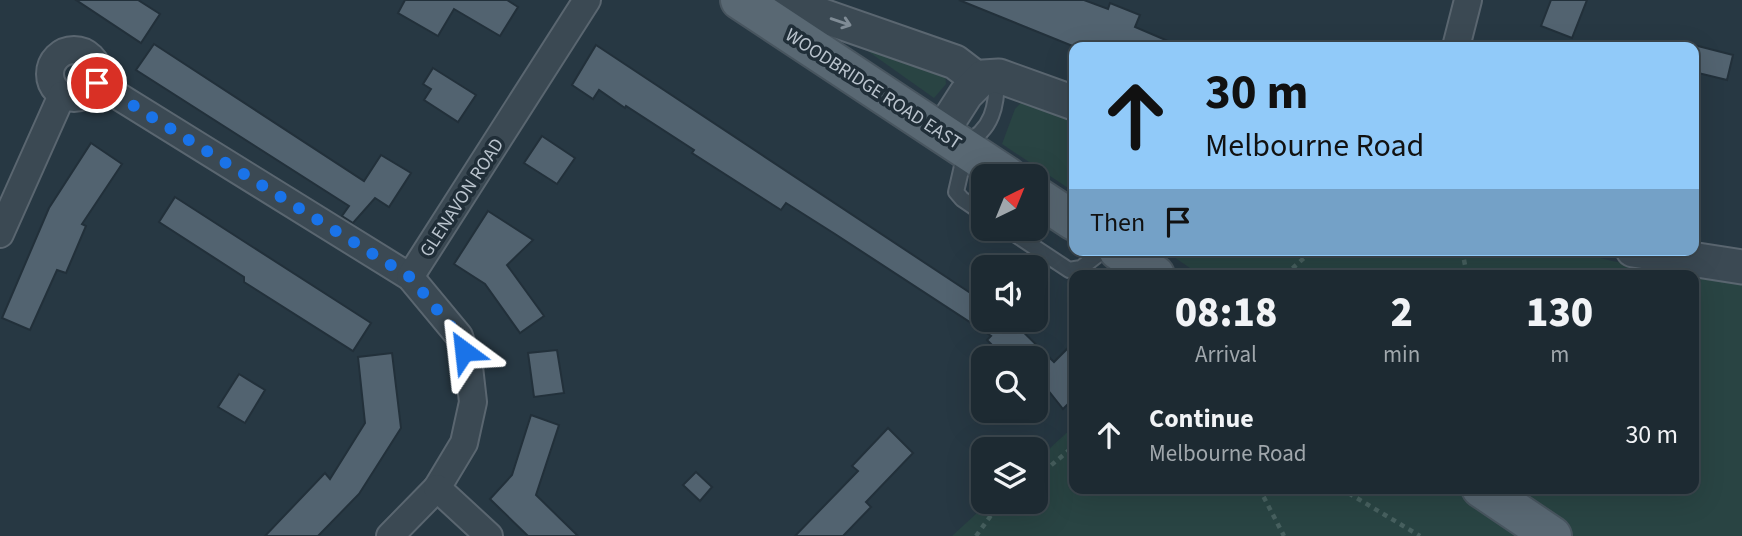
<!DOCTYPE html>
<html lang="en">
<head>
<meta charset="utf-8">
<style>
	body { margin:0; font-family:"Source Sans 3",sans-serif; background:#2a363e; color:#f1f3f6; height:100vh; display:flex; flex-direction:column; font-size:26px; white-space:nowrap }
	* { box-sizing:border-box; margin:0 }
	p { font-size:23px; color:#a0a7ac }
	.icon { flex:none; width:38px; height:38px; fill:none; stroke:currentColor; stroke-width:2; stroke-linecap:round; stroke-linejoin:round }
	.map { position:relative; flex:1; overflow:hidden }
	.panel { position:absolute; left:1069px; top:270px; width:630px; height:224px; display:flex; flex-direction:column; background:#1d2a32; border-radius:14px; box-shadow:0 7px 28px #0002,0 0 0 2px #3b464d }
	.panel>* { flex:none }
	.banner { position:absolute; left:1069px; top:42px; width:630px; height:214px; border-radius:14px; box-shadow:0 7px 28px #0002,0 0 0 2px #3b464d; background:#91caf9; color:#111; overflow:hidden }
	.needle { width:46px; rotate:43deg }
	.fabs { position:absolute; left:971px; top:164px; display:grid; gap:14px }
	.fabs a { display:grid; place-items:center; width:77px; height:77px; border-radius:14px; background:#1d2a32; box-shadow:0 7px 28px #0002,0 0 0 2px #3b464d; font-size:35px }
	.pin { position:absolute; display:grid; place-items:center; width:60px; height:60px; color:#fff; margin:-30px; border:4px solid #fff; border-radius:50%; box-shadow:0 2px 7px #0007 }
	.me { position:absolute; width:77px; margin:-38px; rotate:330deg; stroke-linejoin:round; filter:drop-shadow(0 0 5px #0008) }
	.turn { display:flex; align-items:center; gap:24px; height:147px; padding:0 21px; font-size:32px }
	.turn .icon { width:91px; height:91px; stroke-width:2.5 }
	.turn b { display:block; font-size:49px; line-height:60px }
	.then { display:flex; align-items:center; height:66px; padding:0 21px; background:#0003; gap:14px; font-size:26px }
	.eta { display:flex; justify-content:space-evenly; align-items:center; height:119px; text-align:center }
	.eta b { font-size:42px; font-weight:800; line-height:49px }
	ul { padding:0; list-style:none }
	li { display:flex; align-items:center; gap:21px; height:91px; padding:0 21px }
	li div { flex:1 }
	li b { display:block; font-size:26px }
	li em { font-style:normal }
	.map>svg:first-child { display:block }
	.green { fill:#294443 }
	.building { fill:#526370; stroke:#22303a; stroke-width:2 }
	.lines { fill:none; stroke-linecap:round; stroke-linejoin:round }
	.service-casing { stroke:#5a6670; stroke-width:18 }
	.minor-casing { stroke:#5a6670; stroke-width:30 }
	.tertiary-casing { stroke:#5a6670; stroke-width:37 }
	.primary-casing { stroke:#48555f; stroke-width:42 }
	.path { stroke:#47605f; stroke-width:4.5; stroke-dasharray:5 5; stroke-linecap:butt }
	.service { stroke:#3b4953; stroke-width:14 }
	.minor { stroke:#3b4953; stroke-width:26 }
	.tertiary { stroke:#3b4953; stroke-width:33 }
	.primary { stroke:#596873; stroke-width:38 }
	.oneway { stroke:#808c96 }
	.route { stroke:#1a73e8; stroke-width:12; stroke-dasharray:0 21.6 }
	.labels { text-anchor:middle; stroke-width:7; stroke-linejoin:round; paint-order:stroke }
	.street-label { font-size:19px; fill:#b9c3cd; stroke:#202e38 }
</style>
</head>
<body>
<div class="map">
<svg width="1742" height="536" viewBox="0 0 1742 536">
	<rect width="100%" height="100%" fill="#273843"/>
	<!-- green -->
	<g class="green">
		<path d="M848,37L945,74L946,84L934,98Z"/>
		<path d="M1023,101L1074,120V192L1002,144L1015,109Z"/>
		<path d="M1164,250H1568L1612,261L1692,275H1200Z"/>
		<path d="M1694,275L1742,282V536H952L989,502H1036V461L1074,426V488H1694Z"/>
	</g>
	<!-- building -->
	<g class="building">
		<path d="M76,0H138L160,14L141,43Z"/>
		<path d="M405,0H507L518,7L500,36L454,9L438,36L398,13Z"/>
		<path d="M959,0H1084L1108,9L1110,3L1140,15L1135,27L1182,47H1075Z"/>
		<path d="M1551,0H1587L1572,38L1541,26Z"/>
		<path d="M154,44L364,181L381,155L411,173L389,207L375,198L353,223L342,216L349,206L136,70Z"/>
		<path d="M596,45L984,302V320H1011L1054,362L1074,342V398L1063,409L1036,375V359H1006L987,340L991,336L835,234L786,203L781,210L692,153L694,150L626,106L625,108L599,90L593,99L572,85Z"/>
		<path d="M1694,45L1733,55L1727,80L1694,72Z"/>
		<path d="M433,68L476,95L458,122L424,100L431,89L423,84Z"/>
		<path d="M542,136L575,158L557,184L524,163Z"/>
		<path d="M91,143L122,164L82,224L86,226L66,273L57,270L30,330L2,318L49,208Z"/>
		<path d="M175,197L371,323L353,351L244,282V277L159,222Z"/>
		<path d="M488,211L533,240L507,265L544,316L520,333L485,284L454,264Z"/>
		<path d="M557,350L564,393L534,397L528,353Z"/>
		<path d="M392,353L401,428L359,494L318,536H265L325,473L330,479L365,423L358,357Z"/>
		<path d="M239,374L265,390L245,423L218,407Z"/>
		<path d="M531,415L559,425L536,495L578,536H528L490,499L512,475Z"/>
		<path d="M888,428L913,453L866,502L871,507L843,536H795L858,471L852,466Z"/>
		<path d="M696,472L712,487L700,501L683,485Z"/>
	</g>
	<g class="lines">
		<!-- service casing -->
		<g class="service-casing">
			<g id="service">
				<path d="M963,144C993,131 997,105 997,76"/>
				<path d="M965,153L956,192L962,199L984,214"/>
				<path d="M1007,229L1069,270L1081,268L1104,250"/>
			</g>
		</g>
		<!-- minor casing -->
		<g class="minor-casing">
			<g id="minor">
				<path d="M1456,47L1468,0"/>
				<circle cx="74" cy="74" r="24"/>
				<path d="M97,83L410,277L459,336L469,367L473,402L464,443L437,488L390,536"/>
				<path d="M0,234L62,95"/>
				<path d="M410,277L587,0"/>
				<path d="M437,488L489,536"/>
			</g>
		</g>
		<!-- tertiary casing -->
		<g class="tertiary-casing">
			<g id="tertiary">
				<path d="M777,0L955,62L972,75L976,81"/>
				<path d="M941,133L966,94L983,77L999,76L1074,103"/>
				<path d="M1633,250L1742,267"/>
			</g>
		</g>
		<!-- primary casing -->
		<g class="primary-casing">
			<g id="primary">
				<path d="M740,0L1008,177"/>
				<path d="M1036,196L1074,221"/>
				<path d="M1118,250L1155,275"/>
				<path d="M1481,488L1552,536"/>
			</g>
		</g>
		<!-- path -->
		<g class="path">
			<path d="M1462,250L1467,275"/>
			<path d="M1285,275L1313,250"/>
			<path d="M1036,478L1074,446"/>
			<path d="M1259,488L1284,536"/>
			<path d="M1340,488L1420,536"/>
			<path d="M976,536L992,514L1007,502"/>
		</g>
		<!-- service -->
		<use href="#service" class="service"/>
		<!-- minor -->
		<use href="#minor" class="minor"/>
		<!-- tertiary -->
		<use href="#tertiary" class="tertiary"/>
		<!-- primary -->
		<use href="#primary" class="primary"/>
	</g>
	<!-- one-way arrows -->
	<defs><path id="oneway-shaft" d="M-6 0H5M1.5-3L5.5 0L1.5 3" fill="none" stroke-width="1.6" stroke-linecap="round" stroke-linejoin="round" transform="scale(1.75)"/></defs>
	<use class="oneway" href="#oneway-shaft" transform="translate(841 22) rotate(19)"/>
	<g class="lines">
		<!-- route -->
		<path class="route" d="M97,83L410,277L459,336L464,351"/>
	</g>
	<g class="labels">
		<!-- street labels -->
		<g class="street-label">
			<text transform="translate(874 88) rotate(33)" y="7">WOODBRIDGE ROAD EAST</text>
			<text transform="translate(461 197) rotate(-57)" y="7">GLENAVON ROAD</text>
		</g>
	</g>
</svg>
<div class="fabs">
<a><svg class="needle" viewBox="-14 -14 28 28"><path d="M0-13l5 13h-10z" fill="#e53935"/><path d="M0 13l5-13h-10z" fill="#a0a7ac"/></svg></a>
<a><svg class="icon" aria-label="sound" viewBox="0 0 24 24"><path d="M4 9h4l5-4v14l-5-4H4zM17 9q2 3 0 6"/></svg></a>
<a><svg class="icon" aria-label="search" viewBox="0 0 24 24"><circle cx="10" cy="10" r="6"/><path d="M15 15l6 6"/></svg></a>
<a><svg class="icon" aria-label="layers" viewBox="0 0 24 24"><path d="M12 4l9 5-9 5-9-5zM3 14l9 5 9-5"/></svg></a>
</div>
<div class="pin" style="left:97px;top:83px;background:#d93025"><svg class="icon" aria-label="arrive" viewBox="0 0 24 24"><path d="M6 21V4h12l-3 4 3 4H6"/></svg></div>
<svg class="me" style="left:464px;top:351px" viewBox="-20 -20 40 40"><path d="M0-17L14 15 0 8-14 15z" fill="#1a73e8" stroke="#fff" stroke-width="4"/></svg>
<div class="banner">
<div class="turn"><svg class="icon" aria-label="ahead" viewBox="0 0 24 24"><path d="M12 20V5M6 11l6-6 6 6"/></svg><div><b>30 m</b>Melbourne Road</div></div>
<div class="then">Then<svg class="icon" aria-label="arrive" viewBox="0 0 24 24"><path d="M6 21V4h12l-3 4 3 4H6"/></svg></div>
</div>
<section class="panel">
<div class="eta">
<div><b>08:18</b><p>Arrival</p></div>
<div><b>2</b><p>min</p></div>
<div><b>130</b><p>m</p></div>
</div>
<ul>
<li><svg class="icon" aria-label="ahead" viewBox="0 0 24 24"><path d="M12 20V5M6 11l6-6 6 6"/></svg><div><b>Continue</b><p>Melbourne Road</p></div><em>30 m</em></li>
</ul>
</section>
</div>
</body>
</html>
